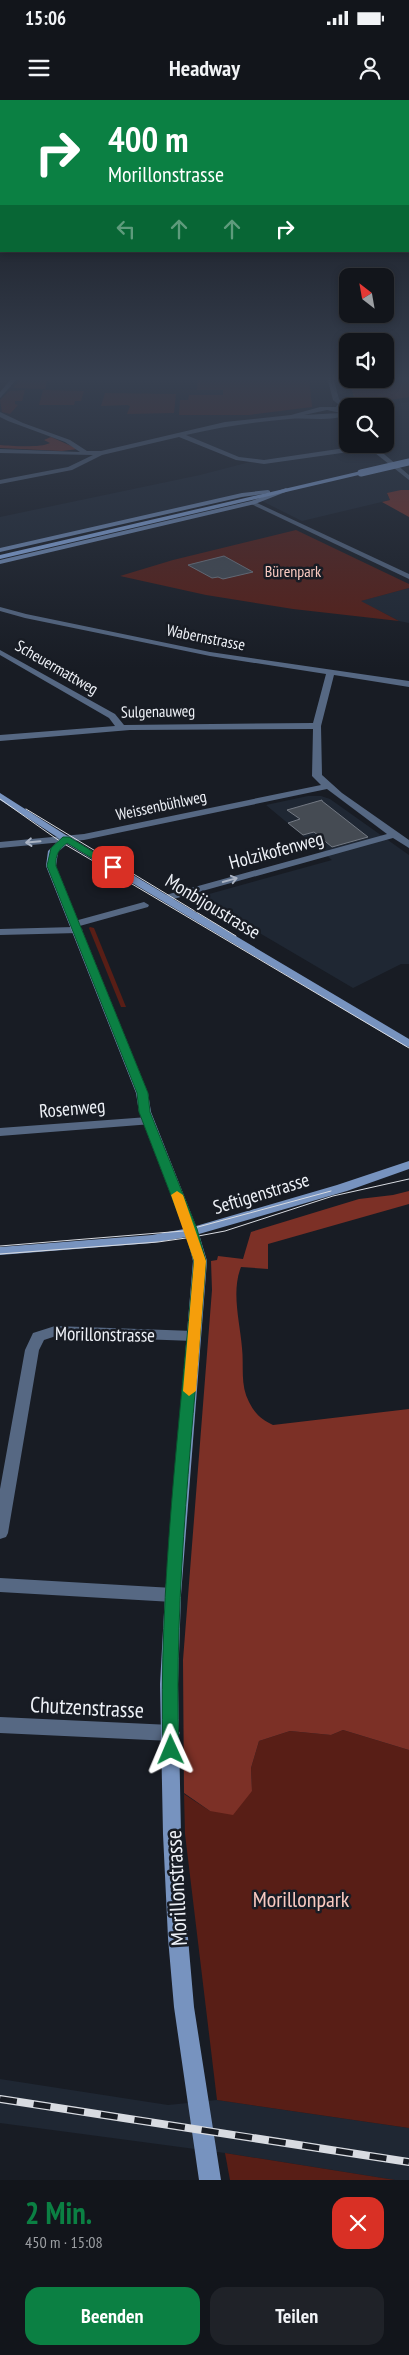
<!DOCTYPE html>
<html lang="de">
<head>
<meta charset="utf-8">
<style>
	body { margin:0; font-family:"PT Sans Narrow",sans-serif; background:#1f2228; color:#f1f3f6; height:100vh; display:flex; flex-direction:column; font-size:19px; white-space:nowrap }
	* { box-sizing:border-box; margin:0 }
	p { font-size:16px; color:#9c9fa3 }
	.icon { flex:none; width:28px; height:28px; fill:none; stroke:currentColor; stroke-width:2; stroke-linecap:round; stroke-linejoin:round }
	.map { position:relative; height:2080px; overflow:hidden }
	.sheet { display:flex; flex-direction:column; background:#12151b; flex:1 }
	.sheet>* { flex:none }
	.guide { position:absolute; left:0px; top:0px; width:410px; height:152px; box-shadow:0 2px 8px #0003,0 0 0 1px #31343a; background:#0b8043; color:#fff; overflow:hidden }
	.needle { width:32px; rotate:329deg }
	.tools { position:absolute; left:339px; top:168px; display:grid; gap:10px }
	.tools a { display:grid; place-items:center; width:55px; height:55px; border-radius:10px; background:#12151b; box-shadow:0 2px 8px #0003,0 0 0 1px #31343a; font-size:25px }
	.pin { position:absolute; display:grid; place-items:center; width:42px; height:42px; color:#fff; margin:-21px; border-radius:10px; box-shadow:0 2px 8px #0006 }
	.me { position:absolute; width:55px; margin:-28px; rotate:359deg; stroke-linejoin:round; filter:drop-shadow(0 0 4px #0008) }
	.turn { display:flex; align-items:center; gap:18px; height:105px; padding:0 25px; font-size:22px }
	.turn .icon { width:65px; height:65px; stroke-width:2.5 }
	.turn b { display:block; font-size:35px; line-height:42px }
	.lanes { display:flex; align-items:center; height:48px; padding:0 25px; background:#0003; justify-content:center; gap:25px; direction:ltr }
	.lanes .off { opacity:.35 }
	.round { display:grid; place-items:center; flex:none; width:52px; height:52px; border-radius:15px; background:#1f2228 }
	.headline { display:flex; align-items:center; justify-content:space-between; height:85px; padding:0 25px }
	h1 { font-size:30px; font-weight:700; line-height:38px; color:#0b8043 }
	.primary-button { display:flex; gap:10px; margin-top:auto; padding:10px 25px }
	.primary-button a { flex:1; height:58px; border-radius:15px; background:#0b8043; color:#fff; font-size:20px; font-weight:700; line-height:58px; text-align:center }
	.primary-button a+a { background:#1f2228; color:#f1f3f6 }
	.status { display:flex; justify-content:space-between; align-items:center; height:35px; padding:0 25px; background:#12151b; direction:ltr }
	.status svg { height:14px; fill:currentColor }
	header { display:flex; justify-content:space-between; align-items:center; height:65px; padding:0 25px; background:#12151b; font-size:22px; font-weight:700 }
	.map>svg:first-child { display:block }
	.built { fill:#1f2733 }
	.green { fill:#581e16 }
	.forest { fill:#7c3026 }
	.building { fill:#454b53; stroke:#737983 }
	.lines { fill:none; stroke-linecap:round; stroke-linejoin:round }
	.street { fill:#566883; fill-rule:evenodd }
	.secondary { fill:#7793bf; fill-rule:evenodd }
	.primary { fill:#90b4ee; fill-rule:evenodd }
	.tram { stroke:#d8dbe1; stroke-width:1 }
	.rail-casing { stroke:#d8dbe1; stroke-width:8 }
	.rail { stroke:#181c24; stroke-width:5.5; stroke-dasharray:17; stroke-linecap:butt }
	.primary-bridge { stroke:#90b4ee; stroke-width:7 }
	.oneway { stroke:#aab3c3 }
	.route { fill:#0b8043; stroke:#07532c }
	.slow { fill:#f59e0b }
	.labels { text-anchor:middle; stroke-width:5; stroke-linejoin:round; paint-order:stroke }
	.far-park-label { font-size:16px; fill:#f9cac1; stroke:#181c24 }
	.far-street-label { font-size:16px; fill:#eef1f7; stroke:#181c24 }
	.street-label { font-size:19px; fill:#eef1f7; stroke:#181c24 }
	.near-street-label { font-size:22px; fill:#eef1f7; stroke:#181c24 }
	.near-park-label { font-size:22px; fill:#f9cac1; stroke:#181c24 }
</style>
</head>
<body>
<div class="status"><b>15:06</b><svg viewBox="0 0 49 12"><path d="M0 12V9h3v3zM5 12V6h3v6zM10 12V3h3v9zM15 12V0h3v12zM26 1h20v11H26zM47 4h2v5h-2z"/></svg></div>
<header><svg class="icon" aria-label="menu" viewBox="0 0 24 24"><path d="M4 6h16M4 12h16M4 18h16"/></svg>Headway<svg class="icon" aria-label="person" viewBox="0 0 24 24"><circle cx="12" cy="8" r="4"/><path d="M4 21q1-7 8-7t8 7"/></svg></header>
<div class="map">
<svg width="409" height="2080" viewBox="0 0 409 2080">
	<rect width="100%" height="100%" fill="#181c24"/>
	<!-- built -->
	<g class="built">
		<path d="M409,302V390L387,394L390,400L302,421L248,394L0,451V417L200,375L250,362L184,335L226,326L347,311L348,344H385V306H379Z"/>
		<path d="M409,488V523L399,521L360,501Z"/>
		<path d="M308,696H321L330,699L409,755V864H401L353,888L212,805L202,796L332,760L266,705Z"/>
		<path d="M0,1979L168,2005L217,2000L409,2028V2080H395L225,2053L0,2023Z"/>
	</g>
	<!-- green -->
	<g class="green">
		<path d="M198,277H309L312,307L249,315H179L180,300H188L189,295H223V290H197Z"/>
		<path d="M385,277H409V297L370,303L355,300L348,279H385Z"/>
		<path d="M19,280L24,279L53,280L47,281L45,289L13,288Z"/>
		<path d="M25,290L22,301H15V304L18,305L10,314L2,312L0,300L9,291Z"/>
		<path d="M43,290L84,291L81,301H75L74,305H39Z"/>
		<path d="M105,293L176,294L174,313L127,314L130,306L127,305L101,306Z"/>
		<path d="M296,430L409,484V488L361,501L399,521L293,509L206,495L120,476L173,460Z"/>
		<path d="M90,827L94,828L126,907H121L89,828Z"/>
		<path d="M343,1630L409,1650V2028L217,2000L185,1734L184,1694L210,1711L252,1691L251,1668L259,1641L290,1631L331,1635Z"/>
		<path d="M225,2053L395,2080H230Z"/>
	</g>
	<!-- forest -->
	<g class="forest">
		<path d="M51,337L78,349L62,351L0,348V345C11,346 41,348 50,343L44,340Z"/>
		<path d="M401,390H409V417L382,402L390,400L387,393Z"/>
		<path d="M409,1091V1104L268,1144V1169L241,1167C231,1192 240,1222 242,1248C244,1266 240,1285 249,1302C255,1314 262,1320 273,1325L409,1309V1650L343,1630L331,1635L290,1631L259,1641L251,1668L252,1691L233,1715L210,1711L184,1693L183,1560L212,1190L211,1161L217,1160L218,1156L243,1159L251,1132L359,1099L393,1095Z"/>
	</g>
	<!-- building -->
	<g class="building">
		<path d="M224,456L253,472L223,479L218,477L212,478L188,465Z"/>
		<path d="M322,700V701L368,737L332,747L314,732L303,735L288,723L300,719L287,710Z"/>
	</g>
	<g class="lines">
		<!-- street -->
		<g class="street">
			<path d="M13,277H19L0,298V292Z"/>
			<path d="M327,277H333L339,299L344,304L341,309L347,313V315C328,322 309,317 289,319C254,322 220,327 186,335L239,357L264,360L372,344L409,375V380L370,349L264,364L236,360L179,337L102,355L72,370L0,384V380L68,367L93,355L0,353V349L80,352L65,342L8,321L0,317V312L23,323L70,340L87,351H101L225,322L291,315L320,307H336L338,304L333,300ZM327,310L341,313L304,315Z"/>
			<path d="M251,402H255L409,474V479L251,404Z"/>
			<path d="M0,507L26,514L210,552L409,581V587L334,575L321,626L322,675L342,693L409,740V748L393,738L170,800L166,801L161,798L162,796L387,734L327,689L84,740L0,748V742L84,734L321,685L312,676L313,629L130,630L0,641V635L115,626L109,618L0,555V550L115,614L124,625L313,623L326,574L210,556L25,518L0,511Z"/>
			<path d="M144,802L149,805L148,807L76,827L83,830L78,833L0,835V829L74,827L70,824L71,822Z"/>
			<path d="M148,1017L152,1018L154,1021L152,1024L0,1036V1028Z"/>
			<path d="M55,1226L194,1231L199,1232L201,1236L199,1240L194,1241L56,1236L44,1240L39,1250L8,1433L6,1437L0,1439V1389L25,1250L33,1233Z"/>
			<path d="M0,1478L173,1488L179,1490L181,1495L179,1500L173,1502L0,1492Z"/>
			<path d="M0,1617L171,1625L177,1628L180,1633L177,1638L171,1641L0,1633Z"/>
		</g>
		<!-- secondary -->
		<g class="secondary">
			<path d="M286,388L289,390L288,391L255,404L0,464V460L251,401Z"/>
			<path d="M268,390L270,391V393L242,397L0,452V448L242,393Z"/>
			<path d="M0,693L69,737L409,939V947L405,946L67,744L58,752L56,766L148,993L151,1012L196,1126L337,1085L409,1061V1069L347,1091L199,1134L207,1161L181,1495L178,1584L181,1734L188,1838L194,1907L221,2080H199L174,1907L168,1838L163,1734L160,1584L165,1495L193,1161L187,1137L152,1143L0,1155V1147L152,1135L184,1129L139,1012L136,993L46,766L48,751L60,739L0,700Z"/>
		</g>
		<!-- primary -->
		<path class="primary" d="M361,371L364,373L363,374L0,459V455Z"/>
		<!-- tram -->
		<g class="tram">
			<path d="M0,699L61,742L409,948"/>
			<path d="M26,709L236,836"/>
			<path d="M0,1146L183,1131L331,1091"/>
			<path d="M0,1154L158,1142L193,1137L225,1131L333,1096L409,1079"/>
		</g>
		<!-- rail casing -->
		<g class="rail-casing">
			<path id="rail" d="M0,1999L409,2062"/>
		</g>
		<!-- rail -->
		<use href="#rail" class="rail"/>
		<!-- primary-bridge -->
		<path class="primary-bridge" d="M361,373L409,362"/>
	</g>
	<!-- one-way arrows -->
	<defs><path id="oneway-shaft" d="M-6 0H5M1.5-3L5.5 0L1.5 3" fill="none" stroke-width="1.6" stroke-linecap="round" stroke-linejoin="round" transform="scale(1.25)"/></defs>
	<g class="oneway">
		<use href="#oneway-shaft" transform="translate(33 742) rotate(175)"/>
		<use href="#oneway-shaft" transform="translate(230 780) rotate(-15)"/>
	</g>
	<!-- sky -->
	<linearGradient id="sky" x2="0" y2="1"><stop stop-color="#0d0f14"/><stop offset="0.49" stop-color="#374050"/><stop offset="1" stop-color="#374050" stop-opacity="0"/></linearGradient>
	<rect width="409" height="568" fill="url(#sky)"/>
	<!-- route -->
	<path class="route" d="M63,737H69L118,767L110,769L67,743C59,749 55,755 56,766L148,993L150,1012L197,1129L206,1161C194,1322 173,1489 179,1650L177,1655L171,1657L165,1655L163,1650C158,1489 180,1322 194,1161L184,1129L139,1012L137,993L47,766L51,748Z"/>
	<!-- slow -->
	<path class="slow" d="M177,1091L183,1095L206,1161L196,1291L189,1296L183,1291L194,1161L171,1095Z"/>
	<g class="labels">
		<!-- far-park labels -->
		<g class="far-park-label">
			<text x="293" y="477">Bürenpark</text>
		</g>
		<!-- far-street labels -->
		<g class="far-street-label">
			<text transform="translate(206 537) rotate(11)" y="6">Wabernstrasse</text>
			<text transform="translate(57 567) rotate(30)" y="6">Scheuermattweg</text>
			<text transform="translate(158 611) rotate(-1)" y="6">Sulgenauweg</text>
			<text transform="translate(161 705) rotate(-12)" y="6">Weissenbühlweg</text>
		</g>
		<!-- street labels -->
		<g class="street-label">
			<text transform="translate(276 750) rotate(-15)" y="7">Holzikofenweg</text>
			<text transform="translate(213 806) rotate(31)" y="7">Monbijoustrasse</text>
			<text transform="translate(72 1008) rotate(-5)" y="7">Rosenweg</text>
			<text transform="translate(261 1093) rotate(-17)" y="7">Seftigenstrasse</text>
			<text transform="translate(105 1234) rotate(1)" y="7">Morillonstrasse</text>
		</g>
		<!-- near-street labels -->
		<g class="near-street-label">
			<text transform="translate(87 1607) rotate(3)" y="8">Chutzenstrasse</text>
			<text transform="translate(176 1788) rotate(-93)" y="8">Morillonstrasse</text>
		</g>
		<!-- near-park labels -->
		<g class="near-park-label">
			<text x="301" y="1807">Morillonpark</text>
		</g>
	</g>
</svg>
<div class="tools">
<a><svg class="needle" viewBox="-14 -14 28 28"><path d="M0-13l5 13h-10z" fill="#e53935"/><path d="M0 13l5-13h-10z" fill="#9c9fa3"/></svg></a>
<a><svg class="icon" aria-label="sound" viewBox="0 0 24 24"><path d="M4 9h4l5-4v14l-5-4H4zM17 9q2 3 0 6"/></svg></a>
<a><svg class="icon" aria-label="search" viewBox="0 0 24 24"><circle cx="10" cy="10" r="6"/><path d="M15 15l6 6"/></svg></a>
</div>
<div class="pin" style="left:113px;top:767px;background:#d93025"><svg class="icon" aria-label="arrive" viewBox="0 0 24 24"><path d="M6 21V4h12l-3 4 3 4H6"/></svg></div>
<svg class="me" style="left:171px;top:1650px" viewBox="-20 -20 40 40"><path d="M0-17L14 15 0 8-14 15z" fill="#0b8043" stroke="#fff" stroke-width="4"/></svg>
<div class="guide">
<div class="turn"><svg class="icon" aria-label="right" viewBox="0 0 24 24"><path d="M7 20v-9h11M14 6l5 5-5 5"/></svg><div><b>400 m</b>Morillonstrasse</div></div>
<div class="lanes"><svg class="icon off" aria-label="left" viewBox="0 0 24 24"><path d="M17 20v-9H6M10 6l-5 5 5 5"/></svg><svg class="icon off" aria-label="ahead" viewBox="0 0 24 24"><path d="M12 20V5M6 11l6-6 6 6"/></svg><svg class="icon off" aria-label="ahead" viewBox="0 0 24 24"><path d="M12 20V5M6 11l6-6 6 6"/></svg><svg class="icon" aria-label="right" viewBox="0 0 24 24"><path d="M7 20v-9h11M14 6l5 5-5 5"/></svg></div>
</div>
</div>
<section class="sheet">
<div class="headline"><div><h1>2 Min.</h1><p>450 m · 15:08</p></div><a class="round" style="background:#d93025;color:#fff"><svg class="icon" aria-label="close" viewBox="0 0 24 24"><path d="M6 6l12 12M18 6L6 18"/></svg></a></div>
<div class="primary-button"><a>Beenden</a><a>Teilen</a></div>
</section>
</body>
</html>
